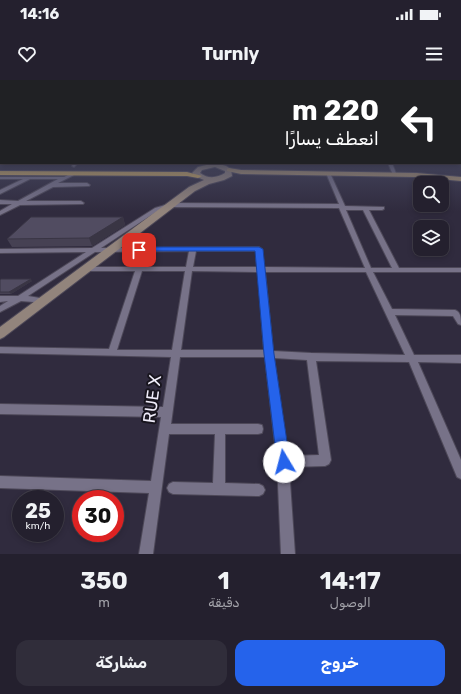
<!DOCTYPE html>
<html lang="ar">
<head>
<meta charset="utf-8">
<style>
	body { margin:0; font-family:Rubik,"Noto Naskh Arabic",sans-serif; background:#302d3a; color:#f1f3f6; direction:rtl; height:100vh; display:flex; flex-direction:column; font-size:15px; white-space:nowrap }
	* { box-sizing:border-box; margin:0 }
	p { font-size:13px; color:#a3a3aa }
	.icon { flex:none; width:22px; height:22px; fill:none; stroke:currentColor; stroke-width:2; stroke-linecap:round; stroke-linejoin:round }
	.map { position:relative; height:474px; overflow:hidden; direction:ltr }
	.details { display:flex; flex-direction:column; background:#24202e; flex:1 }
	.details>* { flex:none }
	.banner { position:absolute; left:0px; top:0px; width:461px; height:84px; box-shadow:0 2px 6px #0003,0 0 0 1px #413e4a; direction:rtl; background:#202124; color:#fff; overflow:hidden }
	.controls { position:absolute; left:413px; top:96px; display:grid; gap:8px }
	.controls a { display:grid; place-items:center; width:36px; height:36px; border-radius:8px; background:#24202e; box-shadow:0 2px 6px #0003,0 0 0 1px #413e4a; font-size:20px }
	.speed { position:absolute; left:12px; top:410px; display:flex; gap:8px; font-size:20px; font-weight:700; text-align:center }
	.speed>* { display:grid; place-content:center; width:52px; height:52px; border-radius:50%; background:#24202e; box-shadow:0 2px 6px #0003,0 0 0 1px #413e4a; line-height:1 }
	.speed small { font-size:10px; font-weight:400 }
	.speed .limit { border:6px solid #d22; background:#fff; color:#111 }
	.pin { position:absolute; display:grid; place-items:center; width:34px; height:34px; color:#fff; margin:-17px; border-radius:8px; box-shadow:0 2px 6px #0006 }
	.me { position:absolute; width:44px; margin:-22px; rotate:352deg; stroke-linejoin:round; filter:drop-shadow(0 0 3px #0008) }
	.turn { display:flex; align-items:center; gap:14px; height:84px; padding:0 16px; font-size:18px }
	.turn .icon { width:52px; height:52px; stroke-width:2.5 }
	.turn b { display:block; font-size:28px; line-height:34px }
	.eta { display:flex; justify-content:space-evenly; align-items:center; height:68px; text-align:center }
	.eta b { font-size:24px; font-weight:700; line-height:28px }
	.action { display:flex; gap:8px; margin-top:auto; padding:8px 16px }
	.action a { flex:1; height:46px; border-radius:12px; background:#2563eb; color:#fff; font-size:16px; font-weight:700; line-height:46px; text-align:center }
	.action a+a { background:#302d3a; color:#f1f3f6 }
	.status { display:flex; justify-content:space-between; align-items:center; height:28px; padding:0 20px; background:#24202e; direction:ltr }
	.status svg { height:11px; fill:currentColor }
	header { display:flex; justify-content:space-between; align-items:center; height:52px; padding:0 16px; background:#24202e; font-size:18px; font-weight:700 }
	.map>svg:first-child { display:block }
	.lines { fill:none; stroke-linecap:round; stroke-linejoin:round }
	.street-casing { stroke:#4d4858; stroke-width:2 }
	.secondary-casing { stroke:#4d4858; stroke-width:2 }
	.primary-casing { stroke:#4d4858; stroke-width:2 }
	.highway-casing { stroke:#4d4858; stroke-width:2 }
	.street { fill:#777288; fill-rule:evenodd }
	.secondary { fill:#92847c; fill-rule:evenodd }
	.primary { fill:#ac9570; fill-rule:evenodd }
	.highway { fill:#d0ad60; fill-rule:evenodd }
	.wall { fill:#464153 }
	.shaded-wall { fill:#393544 }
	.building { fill:#514c61; stroke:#393544 }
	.route { fill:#2563eb; stroke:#184099 }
	.labels { text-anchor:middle; stroke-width:4; stroke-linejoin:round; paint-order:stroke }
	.near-street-label { font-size:17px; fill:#f1eefb; stroke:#18151e }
</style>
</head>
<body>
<div class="status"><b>14:16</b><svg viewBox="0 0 49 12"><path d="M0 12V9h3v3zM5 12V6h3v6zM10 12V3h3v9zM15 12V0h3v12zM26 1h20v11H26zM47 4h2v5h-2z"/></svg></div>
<header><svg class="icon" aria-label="menu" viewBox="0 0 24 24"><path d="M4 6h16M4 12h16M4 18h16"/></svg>Turnly<svg class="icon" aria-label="heart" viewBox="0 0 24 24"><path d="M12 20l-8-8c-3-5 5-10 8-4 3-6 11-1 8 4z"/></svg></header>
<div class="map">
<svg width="461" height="474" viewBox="0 0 461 474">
	<rect width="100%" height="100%" fill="#302b3e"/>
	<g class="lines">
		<!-- street casing -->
		<g class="street-casing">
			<g id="street">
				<rect x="460" y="78" width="1" height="2"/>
				<path d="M74,83H78L74,87L72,86Z"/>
				<path d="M205,83H211L213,85L211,86Z"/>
				<path d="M388,83H392L397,96L393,95Z"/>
				<path d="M74,92L76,93V94L58,103H87L90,105L89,106L53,107L26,121H81L84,123L83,124L20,125L0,135V131L12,124H0V120L18,121L58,99H30L0,114V110L23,99H0V97H64Z"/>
				<path d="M326,92L330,93L345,126L384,127V129L382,130H369L399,188H461V192H373L392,229L455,230C461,232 461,239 461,245L458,244L453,236L395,235L414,275H461V283L418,282L461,380V399L457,397L409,282L316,281L331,380L329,384L325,386L289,387L295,474H281L277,382L265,277H180L171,344H258L262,345L263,349L262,353L258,354H225V403L259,404L263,406L265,410L263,414L259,416L173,414L169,412L167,408L169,404L173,402L213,403L215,354H169L153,474H139L149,413L0,408V396L151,401L161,337L0,334V324L163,327L171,277L0,273V267L109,269L135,191H84L83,189L84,187H186L189,171L95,172L28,216L46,219L47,221L46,223L21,221L0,232V226L8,221L0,222V216H18L86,172L0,173V169L92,168L155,128L172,123L339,124L326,93ZM172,127L339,128L365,188L264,187L262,169L259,167L101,168L159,130ZM346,130H363L392,188H371ZM196,171H256L257,187H193ZM142,191H185L172,270H117ZM192,191L258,192L264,270H181ZM265,192H366L405,275L311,273L273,271ZM274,278L307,280L319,375L288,376Z"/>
			</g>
		</g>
		<!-- secondary casing -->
		<g class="secondary-casing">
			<path id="secondary" d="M215,83L226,86L231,89L232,96L224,100L209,104L195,111L4,257L0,259V247L189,107L204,100L197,97L192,93L198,87ZM215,87L225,91V93C217,98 208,99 200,93L202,90Z"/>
		</g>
		<!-- primary casing -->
		<g class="primary-casing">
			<path id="primary" d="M229,88L241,90L417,93L461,97V101L417,97L241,94L227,91V89Z"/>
		</g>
		<!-- highway casing -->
		<g class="highway-casing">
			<path id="highway" d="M0,91L187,92L202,96L198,98L187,96L0,95Z"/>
		</g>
		<!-- street -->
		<use href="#street" class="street"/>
		<!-- secondary -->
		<use href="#secondary" class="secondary"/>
		<!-- primary -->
		<use href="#primary" class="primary"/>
		<!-- highway -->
		<use href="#highway" class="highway"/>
	</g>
	<!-- wall -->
	<g class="wall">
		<path d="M123,137L125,145L92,166L12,167L7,159Z"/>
		<path d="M0,200L32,201L11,214H0Z"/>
	</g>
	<!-- shaded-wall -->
	<g class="shaded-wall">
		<path d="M123,137L125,145L92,166L89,158Z"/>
		<path d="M31,199L32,201L11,214L9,212Z"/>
	</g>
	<!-- building -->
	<g class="building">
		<path d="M31,137H123L89,158L7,159Z"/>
		<path d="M1,199H31L9,212H0V200Z"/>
	</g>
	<!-- sky -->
	<linearGradient id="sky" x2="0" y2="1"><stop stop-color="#1a1822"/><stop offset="0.5" stop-color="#484a63"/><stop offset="1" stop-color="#484a63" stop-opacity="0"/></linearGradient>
	<rect width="461" height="131" fill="url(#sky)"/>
	<!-- route -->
	<path class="route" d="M139,167H259L263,169L274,274L290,382L288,386L284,388L279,386L277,382L264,274L255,171H136L135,170Z"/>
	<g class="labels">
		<!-- near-street labels -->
		<g class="near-street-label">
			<text transform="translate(152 319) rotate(-82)" y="6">RUE X</text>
		</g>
	</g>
</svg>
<div class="controls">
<a><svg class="icon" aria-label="search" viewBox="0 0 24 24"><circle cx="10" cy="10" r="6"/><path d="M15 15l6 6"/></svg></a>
<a><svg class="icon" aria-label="layers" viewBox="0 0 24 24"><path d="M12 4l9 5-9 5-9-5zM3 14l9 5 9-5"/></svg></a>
</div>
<div class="speed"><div>25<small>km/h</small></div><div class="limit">30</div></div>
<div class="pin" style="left:139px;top:170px;background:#d93025"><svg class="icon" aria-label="arrive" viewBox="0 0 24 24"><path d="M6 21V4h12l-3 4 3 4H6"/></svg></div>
<svg class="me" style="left:284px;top:382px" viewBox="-20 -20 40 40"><circle r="19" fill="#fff"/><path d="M0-13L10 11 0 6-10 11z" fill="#2563eb"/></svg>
<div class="banner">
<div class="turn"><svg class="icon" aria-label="left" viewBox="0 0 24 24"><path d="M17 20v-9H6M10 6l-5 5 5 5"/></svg><div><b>220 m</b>انعطف يسارًا</div></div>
</div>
</div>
<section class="details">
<div class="eta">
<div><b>14:17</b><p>الوصول</p></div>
<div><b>1</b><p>دقيقة</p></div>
<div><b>350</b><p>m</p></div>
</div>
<div class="action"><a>خروج</a><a>مشاركة</a></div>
</section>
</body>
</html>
